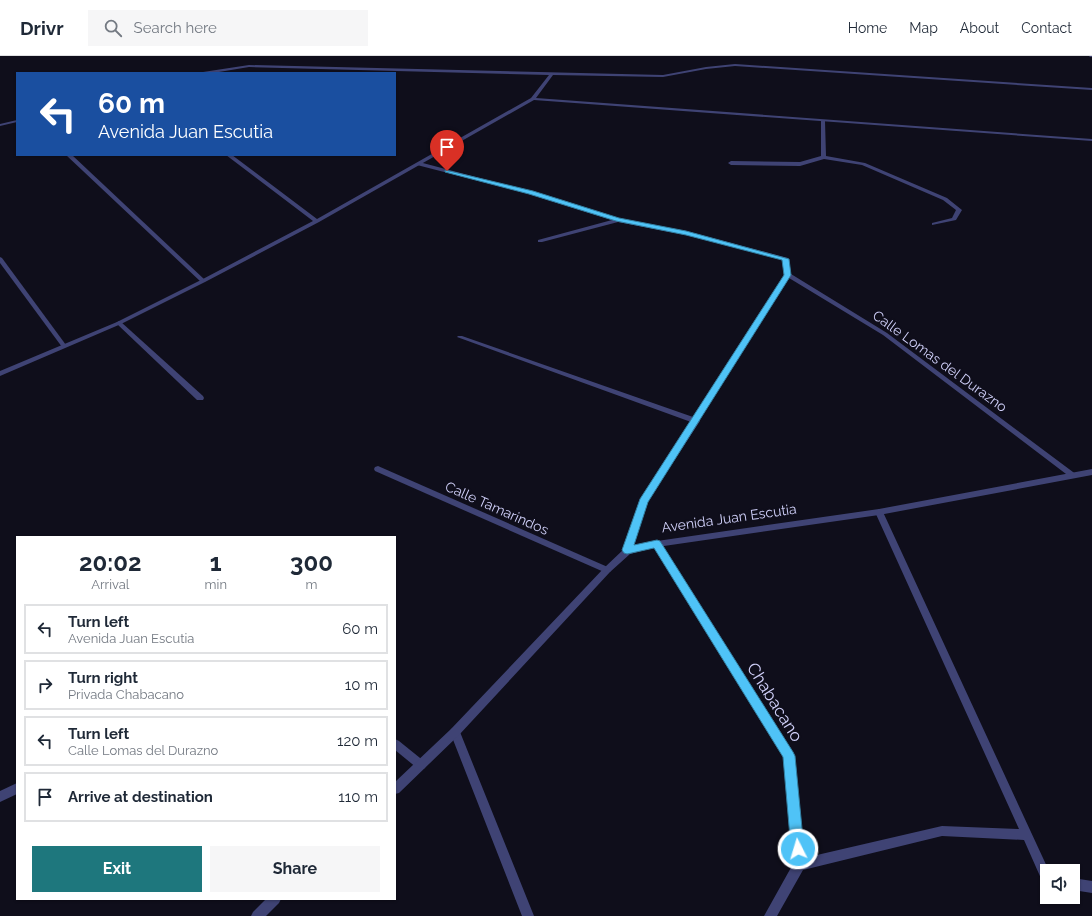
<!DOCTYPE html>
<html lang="en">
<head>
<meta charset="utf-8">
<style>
	body { margin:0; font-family:Raleway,sans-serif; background:#f6f6f7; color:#1f2937; height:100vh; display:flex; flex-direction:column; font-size:15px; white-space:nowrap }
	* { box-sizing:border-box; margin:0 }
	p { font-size:13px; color:#747a83 }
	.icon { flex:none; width:22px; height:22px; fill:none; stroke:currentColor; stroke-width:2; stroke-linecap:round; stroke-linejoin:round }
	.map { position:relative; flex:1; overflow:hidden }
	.sheet { position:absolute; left:16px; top:480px; width:380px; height:364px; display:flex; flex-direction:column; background:#fff; border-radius:0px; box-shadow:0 1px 3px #0004 }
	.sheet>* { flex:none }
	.hud { position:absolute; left:16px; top:16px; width:380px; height:84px; border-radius:0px; box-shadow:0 1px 3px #0004; background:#1a4fa0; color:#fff; overflow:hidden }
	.fabs { position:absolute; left:1040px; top:808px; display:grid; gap:8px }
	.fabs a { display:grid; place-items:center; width:40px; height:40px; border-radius:0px; background:#fff; box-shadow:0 1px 3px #0004; font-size:20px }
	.pin { position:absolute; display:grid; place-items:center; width:34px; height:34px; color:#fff; margin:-41px -17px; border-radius:50% 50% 50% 0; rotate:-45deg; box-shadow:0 0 4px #0007 }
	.pin .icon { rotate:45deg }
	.me { position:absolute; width:44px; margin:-22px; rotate:355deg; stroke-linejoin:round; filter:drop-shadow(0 0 3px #0008) }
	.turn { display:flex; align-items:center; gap:14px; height:84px; padding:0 16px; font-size:18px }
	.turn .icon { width:52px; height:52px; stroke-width:2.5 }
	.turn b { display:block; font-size:28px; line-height:34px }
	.eta { display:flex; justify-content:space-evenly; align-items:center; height:68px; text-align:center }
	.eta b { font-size:24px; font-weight:700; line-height:28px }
	.primary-button { display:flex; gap:8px; margin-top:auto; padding:8px 16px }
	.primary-button a { flex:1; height:46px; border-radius:0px; background:#1e777d; color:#fff; font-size:16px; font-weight:700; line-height:46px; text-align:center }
	.primary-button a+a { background:#f6f6f7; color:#1f2937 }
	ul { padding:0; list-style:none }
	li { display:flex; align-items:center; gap:12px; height:50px; margin:0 8px 6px; padding:0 8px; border:2px solid #e0e1e3; border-radius:0px }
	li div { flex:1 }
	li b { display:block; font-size:15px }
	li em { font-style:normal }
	header { display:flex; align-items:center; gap:24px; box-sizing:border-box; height:56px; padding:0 20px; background:#fff; border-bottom:1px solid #e0e1e3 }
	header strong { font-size:19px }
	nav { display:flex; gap:22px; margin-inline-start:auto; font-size:14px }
	.search { width:280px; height:36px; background:#f6f6f7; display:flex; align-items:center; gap:10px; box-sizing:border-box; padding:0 14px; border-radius:0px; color:#747a83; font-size:15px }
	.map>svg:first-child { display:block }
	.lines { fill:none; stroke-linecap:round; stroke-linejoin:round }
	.minor { fill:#3f4374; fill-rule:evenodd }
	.tertiary { fill:#3f4374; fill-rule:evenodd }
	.route { fill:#4fc3f7; stroke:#337fa1 }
	.labels { text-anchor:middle; stroke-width:4; stroke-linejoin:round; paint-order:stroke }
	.street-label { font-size:14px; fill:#cfcff8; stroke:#0f0e1b }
	.near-street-label { font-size:17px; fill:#cfcff8; stroke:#0f0e1b }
</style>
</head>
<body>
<header>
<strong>Drivr</strong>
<div class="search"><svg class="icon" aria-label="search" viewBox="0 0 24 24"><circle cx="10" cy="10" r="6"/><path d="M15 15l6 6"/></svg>Search here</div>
<nav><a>Home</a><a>Map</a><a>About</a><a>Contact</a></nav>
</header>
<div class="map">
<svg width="1092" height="860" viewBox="0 0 1092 860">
	<rect width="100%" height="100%" fill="#0f0e1b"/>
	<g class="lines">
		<!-- minor -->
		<g class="minor">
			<path d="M1089,0H1092V1H1090Z"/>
			<path d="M821,64L825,65L826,100L865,107L947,142L962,154L956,164L932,169V167L952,162L956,154L943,144L862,109L824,103L800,110L731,109L728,107L731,105L800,106L821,100Z"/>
			<path d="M66,99H72L205,224V226H201Z"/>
			<path d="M419,106L533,136L619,163L686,175L788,202L791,218L887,277L1077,419L1073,422L1070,421L883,279L789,222L699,364L700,365L647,446L631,495L630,497H624L623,495L639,446L691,366L457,281L458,280H462L693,361L785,219L783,204L686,179L618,166L542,186H538V184L612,164L529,138L417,109L416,108Z"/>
			<path d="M0,201L2,202L66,289V291H62L0,207Z"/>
			<path d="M119,265L121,266L203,340L204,342L203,344H197L117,268L116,267Z"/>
			<path d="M378,410L610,512L611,514L610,516H604L375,415L374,413L375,411Z"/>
			<path d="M879,453L883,456L1049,815H1047V829L1043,827L1024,784L942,780L803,814L777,860H764L793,808L784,701L654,490L653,488L654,486H660L793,697L794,700L804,802L942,770L1019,773L875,456Z"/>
			<path d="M455,671L459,673L460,676L534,860H522L450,676L451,673Z"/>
			<path d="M395,683L399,685L425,706L426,709L425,712L421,714L417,712L395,694Z"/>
			<path d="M17,727V738L0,746V735Z"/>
			<path d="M1073,822L1092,825V837L1073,834Z"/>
		</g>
		<!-- tertiary -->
		<g class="tertiary">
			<path d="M735,8L1092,32V34L735,10L706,13L663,21L553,19L536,42L1092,83V85L534,44L319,166L205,226L121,268L0,320V315L117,266L201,224L313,165L226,99H232L317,163L531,42L549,19L249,11L213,17H203V16L249,9L663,19L706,11Z"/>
			<path d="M17,64V66L0,70V68Z"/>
			<path d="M1092,413V419L879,459L657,491L630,498L610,516L459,679L399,737L395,738V726L451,673L604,512L624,493L657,485L879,453Z"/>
			<path d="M266,843H281L279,847L266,860H251L253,856Z"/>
		</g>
	</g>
	<!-- route -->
	<path class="route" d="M445,114L533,135L619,162L686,175L789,203L791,219L648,446L634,489L657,484L660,485L793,696L795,700L804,793L802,798L798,799L793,798L791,793L783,701L654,492L627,498L624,497L622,494L640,443L784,219L782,204L686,179L616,165L529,138L445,116Z"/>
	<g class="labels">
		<!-- street labels -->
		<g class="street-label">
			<text transform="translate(940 305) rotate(36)" y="5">Calle Lomas del Durazno</text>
			<text transform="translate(497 452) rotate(24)" y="5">Calle Tamarindos</text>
			<text transform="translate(729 462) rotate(-8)" y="5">Avenida Juan Escutia</text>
		</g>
		<!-- near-street labels -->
		<g class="near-street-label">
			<text transform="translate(775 646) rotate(58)" y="6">Chabacano</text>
		</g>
	</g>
</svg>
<div class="fabs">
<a><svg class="icon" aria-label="sound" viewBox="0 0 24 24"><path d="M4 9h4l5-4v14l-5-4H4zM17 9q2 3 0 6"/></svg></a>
</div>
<div class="pin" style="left:447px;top:115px;background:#d93025"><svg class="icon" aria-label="arrive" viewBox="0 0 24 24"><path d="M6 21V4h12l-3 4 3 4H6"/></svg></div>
<svg class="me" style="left:798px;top:793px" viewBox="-20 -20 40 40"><circle r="17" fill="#4fc3f7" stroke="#fff" stroke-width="3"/><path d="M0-11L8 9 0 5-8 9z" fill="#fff"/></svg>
<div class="hud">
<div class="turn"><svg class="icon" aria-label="left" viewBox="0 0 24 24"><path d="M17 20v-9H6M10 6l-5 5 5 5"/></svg><div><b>60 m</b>Avenida Juan Escutia</div></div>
</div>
<section class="sheet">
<div class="eta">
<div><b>20:02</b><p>Arrival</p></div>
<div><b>1</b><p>min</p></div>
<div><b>300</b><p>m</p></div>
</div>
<ul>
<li><svg class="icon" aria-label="left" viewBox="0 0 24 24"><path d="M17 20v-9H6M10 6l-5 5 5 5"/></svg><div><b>Turn left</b><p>Avenida Juan Escutia</p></div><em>60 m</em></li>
<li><svg class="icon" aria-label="right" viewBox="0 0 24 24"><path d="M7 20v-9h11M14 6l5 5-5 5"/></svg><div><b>Turn right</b><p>Privada Chabacano</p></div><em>10 m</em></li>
<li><svg class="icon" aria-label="left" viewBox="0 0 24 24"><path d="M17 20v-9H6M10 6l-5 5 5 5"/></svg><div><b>Turn left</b><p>Calle Lomas del Durazno</p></div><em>120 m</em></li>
<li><svg class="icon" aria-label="arrive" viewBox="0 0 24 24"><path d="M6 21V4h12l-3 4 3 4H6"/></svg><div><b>Arrive at destination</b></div><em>110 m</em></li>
</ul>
<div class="primary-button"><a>Exit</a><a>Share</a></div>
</section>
</div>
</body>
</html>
